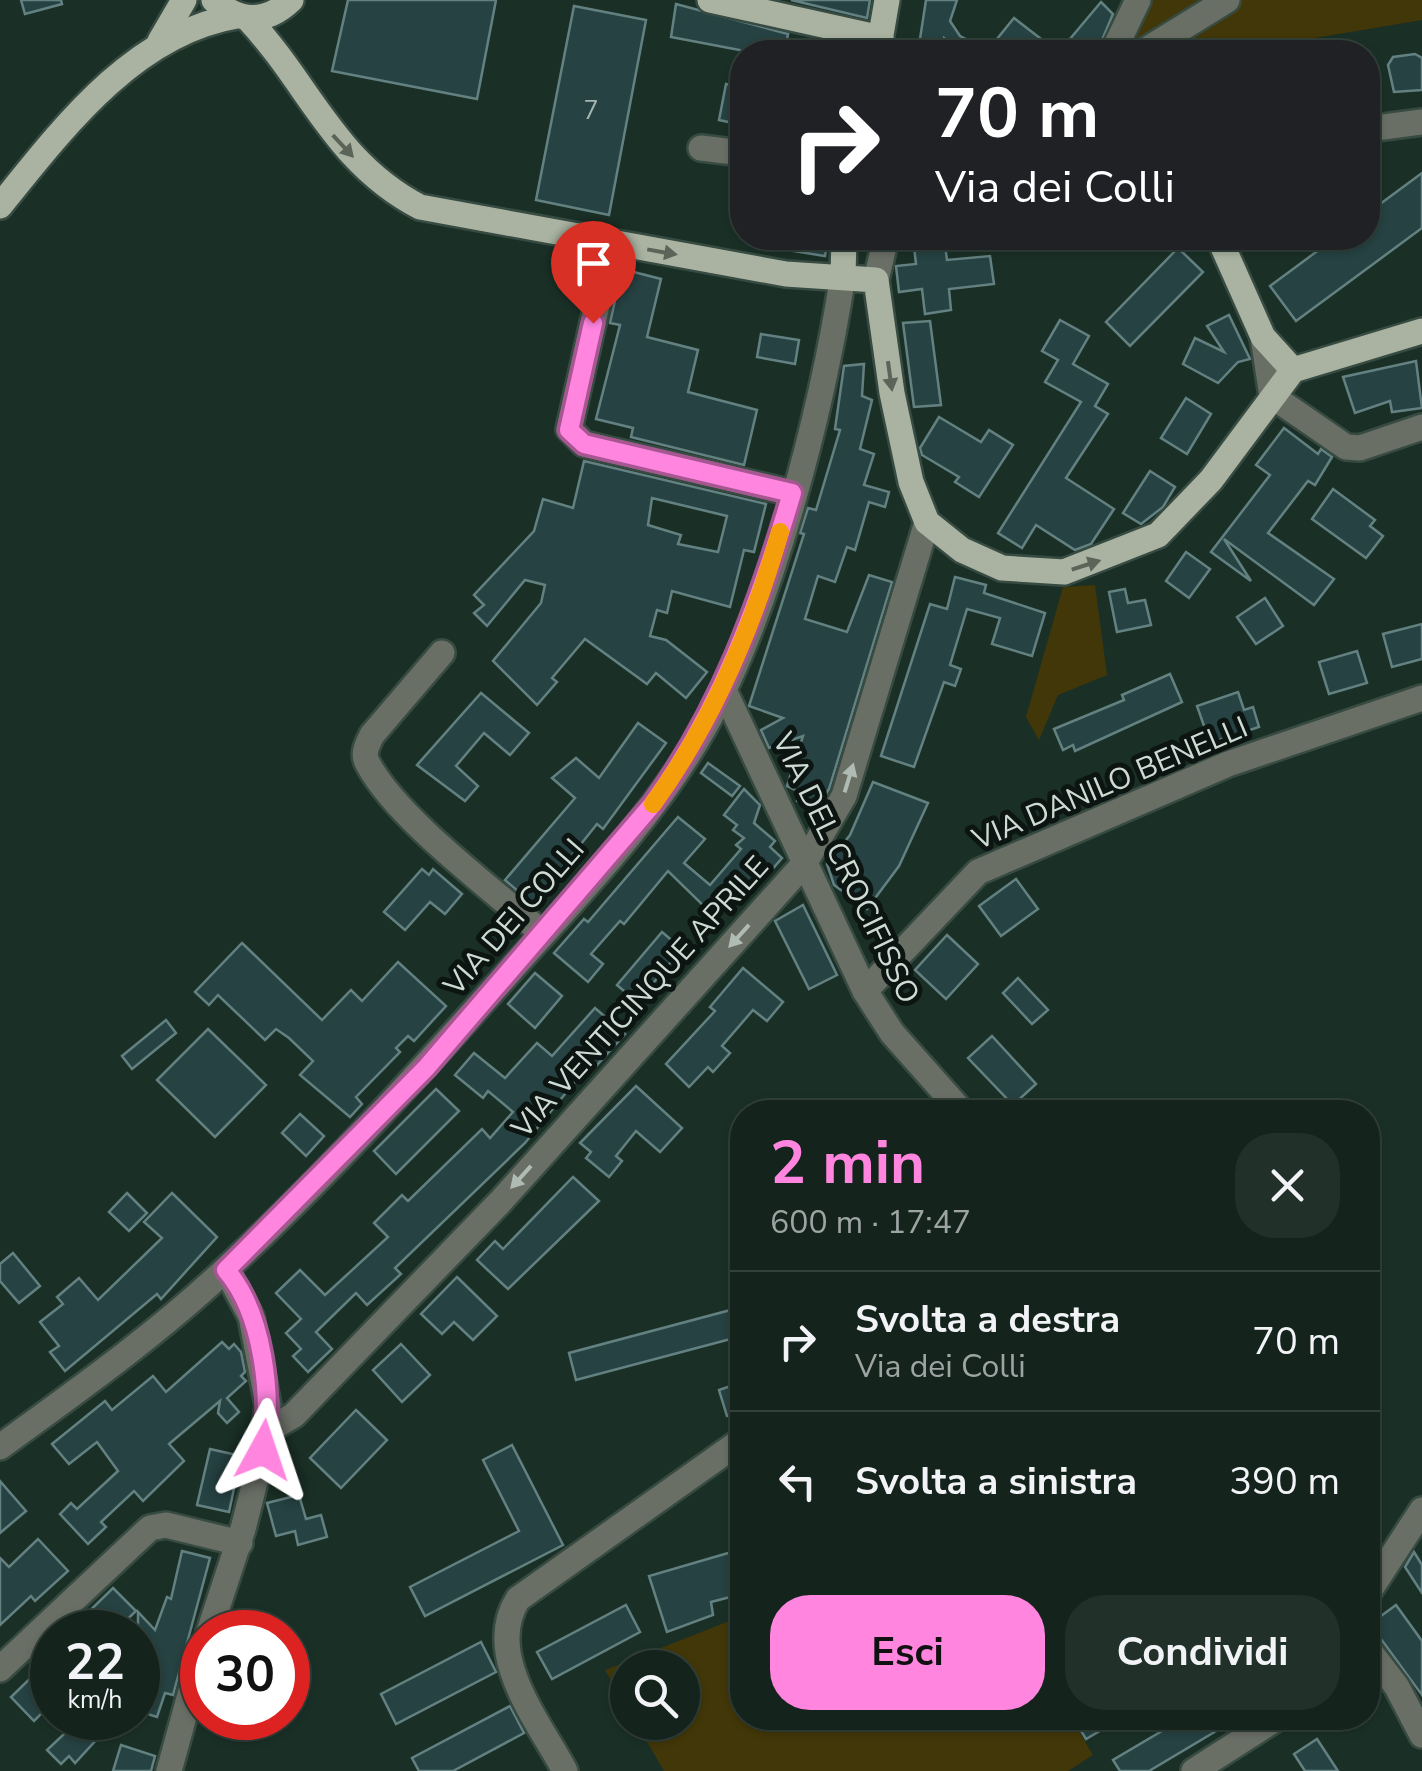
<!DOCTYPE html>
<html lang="it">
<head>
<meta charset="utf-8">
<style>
	body { margin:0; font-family:"Nunito Sans",sans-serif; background:#213029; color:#f1f3f6; height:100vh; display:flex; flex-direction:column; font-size:38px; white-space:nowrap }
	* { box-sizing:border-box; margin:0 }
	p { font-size:32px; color:#9da4a3 }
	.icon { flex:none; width:55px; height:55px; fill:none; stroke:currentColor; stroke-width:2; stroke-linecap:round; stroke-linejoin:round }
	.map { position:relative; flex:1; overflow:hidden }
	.sheet { position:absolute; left:730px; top:1100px; width:650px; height:630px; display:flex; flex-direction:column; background:#14241c; border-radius:40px; box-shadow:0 2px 8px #0004,0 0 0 2px #33413b }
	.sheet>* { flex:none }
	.guide { position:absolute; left:730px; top:40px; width:650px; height:210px; border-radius:40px; box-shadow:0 2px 8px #0004,0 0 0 2px #33413b; background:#202124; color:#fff; overflow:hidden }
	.tools { position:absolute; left:610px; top:1650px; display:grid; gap:20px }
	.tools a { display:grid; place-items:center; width:90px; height:90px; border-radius:50%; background:#14241c; box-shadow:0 2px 8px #0004,0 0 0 2px #33413b; font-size:50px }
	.speed { position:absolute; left:30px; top:1610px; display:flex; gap:20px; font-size:50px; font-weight:700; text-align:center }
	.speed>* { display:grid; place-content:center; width:130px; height:130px; border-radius:50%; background:#14241c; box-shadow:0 2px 8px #0004,0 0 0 2px #33413b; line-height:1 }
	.speed small { font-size:25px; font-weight:400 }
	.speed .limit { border:15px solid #d22; background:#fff; color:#111 }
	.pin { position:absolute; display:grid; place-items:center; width:85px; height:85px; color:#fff; margin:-102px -42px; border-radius:50% 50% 50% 0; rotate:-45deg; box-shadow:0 0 10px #0007 }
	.pin .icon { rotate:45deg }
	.me { position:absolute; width:110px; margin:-55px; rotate:5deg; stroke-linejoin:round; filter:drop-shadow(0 0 8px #0008) }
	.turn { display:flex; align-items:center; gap:35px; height:210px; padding:0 40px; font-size:45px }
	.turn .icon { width:130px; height:130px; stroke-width:2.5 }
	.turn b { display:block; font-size:70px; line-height:85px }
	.round { display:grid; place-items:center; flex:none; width:105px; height:105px; border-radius:40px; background:#213029 }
	.headline { display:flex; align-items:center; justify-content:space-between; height:170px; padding:0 40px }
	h1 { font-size:60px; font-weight:700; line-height:75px; color:#ff85df }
	.button { display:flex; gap:20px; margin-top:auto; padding:20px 40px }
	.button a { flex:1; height:115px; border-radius:40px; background:#ff85df; color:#111; font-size:40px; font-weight:700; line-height:115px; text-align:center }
	.button a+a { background:#213029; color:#f1f3f6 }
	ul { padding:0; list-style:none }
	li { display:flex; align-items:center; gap:30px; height:140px; padding:0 40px; border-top:2px solid #33413b }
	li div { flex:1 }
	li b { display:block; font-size:38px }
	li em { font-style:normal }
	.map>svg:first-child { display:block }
	.green { fill:#423708 }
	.building { fill:#264243; stroke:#648182; stroke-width:2.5; fill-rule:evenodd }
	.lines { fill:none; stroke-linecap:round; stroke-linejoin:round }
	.minor-casing { stroke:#374b42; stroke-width:30 }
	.major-casing { stroke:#374b42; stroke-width:30 }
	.minor { stroke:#6a6f66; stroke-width:25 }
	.major { stroke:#aab3a1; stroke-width:25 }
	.oneway { fill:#5b6459 }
	.oneway2 { fill:#b0bbb3 }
	.route-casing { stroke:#a65691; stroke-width:25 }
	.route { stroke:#ff85df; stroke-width:18 }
	.slow { stroke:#f59e0b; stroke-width:18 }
	.labels { text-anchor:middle; stroke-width:10; stroke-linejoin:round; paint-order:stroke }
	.number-label { font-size:25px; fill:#a4b5b0 }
	.street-label { font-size:30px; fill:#cedbd4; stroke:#0c1511 }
</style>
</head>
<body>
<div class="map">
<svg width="1422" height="1771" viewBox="0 0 1422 1771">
	<rect width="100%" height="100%" fill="#1a3026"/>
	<!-- green -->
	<g class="green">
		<path d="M1153,0H1422V20L1231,52H1137L1128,43Z"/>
		<path d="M1095,585L1107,675L1058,695L1039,740L1026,717L1063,587Z"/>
		<path d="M742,1616V1718H1071L1093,1755L1068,1771H664L636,1723L682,1722V1668H628L627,1709L605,1670Z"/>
	</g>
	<!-- building -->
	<g class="building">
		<path d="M21,0H61L62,4L25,14Z"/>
		<path d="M348,0H496L477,99L332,71Z"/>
		<path d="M791,0H870L867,18Z"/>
		<path d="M926,0H957L950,21L960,36L988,50L1014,18L1058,52H962L944,38L942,52H918Z"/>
		<path d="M1101,2L1113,14L1097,52H1059Z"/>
		<path d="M676,4L788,34L785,52H750L671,37Z"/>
		<path d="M574,6L646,20L609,215L536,200Z"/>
		<path d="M1415,54L1422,58V90L1394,92L1388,65L1393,57Z"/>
		<path d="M726,84L742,87V125L719,120Z"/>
		<path d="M1422,173V228L1296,321L1270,286L1335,238H1368V213Z"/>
		<path d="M755,238H828L825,256L755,245Z"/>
		<path d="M913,238H944L947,260L990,256L994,284L949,289L951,310L925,314L922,289L899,292L896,266L916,264Z"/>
		<path d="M1178,248L1203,272L1130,346L1106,322Z"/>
		<path d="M622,269L661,279L647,337L698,350L688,392L757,410L744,465L631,437L633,428L596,419L620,325L610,323Z"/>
		<path d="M1229,315L1250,359L1238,362L1218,383L1183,364L1195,338L1224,352L1207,326Z"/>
		<path d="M1060,320L1089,336L1073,364L1108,384L1095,406L1108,414L1066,478L1114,509L1091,544L1075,550L1036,525L1022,548L998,533L1081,402L1045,382L1058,360L1042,351Z"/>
		<path d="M930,321L941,405L914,407L903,323Z"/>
		<path d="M761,334L799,340L795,364L757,357Z"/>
		<path d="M1416,361L1422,408L1392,412L1390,401L1355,413L1343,377Z"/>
		<path d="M864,364L862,396L872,400L860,449L874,454L864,485L889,492L885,507L869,502L855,550L847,547L835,582L818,576L805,619L847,632L869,575L892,582L829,789L818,808L797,801L800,792L787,786L803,736L769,748L761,730L783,718L749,706L804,534L800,533L808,508L816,510L840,430L835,429L844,366Z"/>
		<path d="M1186,398L1211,414L1187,454L1161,438Z"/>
		<path d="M939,417L981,442L989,430L1013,445L979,497L955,482L959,477L922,455L920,448Z"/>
		<path d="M1284,428L1318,454L1321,449L1332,457L1315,485L1308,481L1268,533L1334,579L1314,605L1224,539L1251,581L1211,552L1270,475L1256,465Z"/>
		<path d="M584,461L766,504L754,552L744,550L730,607L672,591L667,613L657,610L650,636L666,640L707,672L686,698L656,673L647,684L585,639L552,678L557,682L537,705L493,661L541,603L545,585L525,580L487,626L474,613L484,605L474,595L534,531L543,499L573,508ZM652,498L727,516L718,552L678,544L681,535L648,525Z"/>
		<path d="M1150,471L1175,487L1163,507L1141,524L1123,513Z"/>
		<path d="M1333,489L1375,520L1370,526L1383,536L1366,558L1312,519Z"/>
		<path d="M1186,552L1210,569L1189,598L1166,581Z"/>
		<path d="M955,577L986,585L984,593L1045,613L1032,656L992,644L1000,618L967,609L950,665L961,669L955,686L944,682L914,767L881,756L930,604L947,609Z"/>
		<path d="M1125,589L1128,603L1145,600L1151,625L1117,632L1109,592Z"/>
		<path d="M1265,598L1283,626L1256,644L1237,617Z"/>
		<path d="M1422,624V659L1392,667L1383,634Z"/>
		<path d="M1357,651L1367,683L1329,694L1319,662Z"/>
		<path d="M1170,674L1182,702L1075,751L1073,745L1063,750L1054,729L1124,700L1122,695Z"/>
		<path d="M1238,692L1244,710L1253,707L1259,727L1210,743L1197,706Z"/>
		<path d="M481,693L529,733L510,755L484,733L456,766L478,786L465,801L417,765Z"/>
		<path d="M638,723L666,743L603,829L597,824L533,904L505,880L575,798L552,778L576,758L599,778Z"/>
		<path d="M708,763L740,786L732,796L701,773Z"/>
		<path d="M873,782L928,803L899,866L867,909L834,885L827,864L850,835Z"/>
		<path d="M744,789L760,805L754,823L775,841L770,847L782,858L769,873L763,868L731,906L725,901L713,915L668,871L624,924L620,921L591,954L603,964L588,982L554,953L584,919L588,922L678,817L705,839L684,863L710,885L741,849L736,845L744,838L733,830L737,825L724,815Z"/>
		<path d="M422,869L429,875L433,869L462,894L445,914L430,902L405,930L384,912Z"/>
		<path d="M1016,879L1038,909L1001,936L979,906Z"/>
		<path d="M803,905L837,975L809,989L775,921Z"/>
		<path d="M662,932L682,949L637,1002L617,985Z"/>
		<path d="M947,935L978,964L946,999L915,970Z"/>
		<path d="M242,943L322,1020L351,990L362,1001L398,962L446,1006L414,1041L408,1036L396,1048L400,1052L356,1097L362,1104L350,1117L300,1075L313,1061L289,1038L276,1029L265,1040L218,995L209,1005L195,992Z"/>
		<path d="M743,968L783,1002L767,1021L753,1010L722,1046L730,1053L713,1072L708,1067L689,1087L666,1064L715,1011L710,1007Z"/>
		<path d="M535,973L562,996L535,1028L508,1004Z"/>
		<path d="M1018,978L1048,1010L1032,1024L1003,993Z"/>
		<path d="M595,1008L625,1034L597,1065L592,1061L525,1143L395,1268L401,1274L367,1305L356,1293L316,1332L332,1349L308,1372L293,1356L301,1349L286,1333L301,1319L276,1293L300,1270L325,1295L388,1237L374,1223L402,1195L408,1201L482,1129L490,1138L513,1112L488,1091L483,1098L455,1075L474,1053L505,1078L537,1043L552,1056Z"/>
		<path d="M166,1020L176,1033L132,1069L122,1056Z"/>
		<path d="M208,1029L266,1085L215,1137L157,1080Z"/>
		<path d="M992,1036L1036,1084L1013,1105L968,1058Z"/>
		<path d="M636,1086L682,1128L660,1152L636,1131L616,1156L622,1161L609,1177L586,1158L591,1152L580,1143Z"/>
		<path d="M436,1089L459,1111L396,1174L374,1151Z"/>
		<path d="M300,1114L324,1136L306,1156L282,1133Z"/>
		<path d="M573,1177L599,1201L508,1289L477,1260L495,1241L503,1249Z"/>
		<path d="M127,1193L147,1213L129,1231L109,1212Z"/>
		<path d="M172,1193L217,1237L161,1299L157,1294L65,1371L50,1352L59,1346L40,1322L63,1304L57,1297L79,1278L98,1300L162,1238L144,1222Z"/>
		<path d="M13,1253L40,1286L19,1303L0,1281V1264Z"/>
		<path d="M457,1277L497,1316L473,1340L454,1322L442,1334L421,1314Z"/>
		<path d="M742,1307V1336L576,1380L569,1353Z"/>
		<path d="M222,1342L229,1349L234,1344L241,1352L245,1372L241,1376L246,1381L227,1398L239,1412L227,1423L218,1413L220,1401L169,1444L184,1461L143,1501L134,1491L101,1522L106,1527L88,1544L60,1514L71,1503L77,1509L118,1471L97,1442L69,1464L52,1444L105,1401L112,1410L153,1376L166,1392Z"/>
		<path d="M401,1344L430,1375L402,1402L373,1370Z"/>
		<path d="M742,1382V1411L727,1416L719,1390Z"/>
		<path d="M356,1410L387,1440L341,1488L310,1458Z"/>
		<path d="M512,1445L563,1545L425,1616L410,1587L519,1531L483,1460Z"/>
		<path d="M210,1449L241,1456L229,1512L197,1505Z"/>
		<path d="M0,1481L26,1511L0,1533Z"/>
		<path d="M299,1495L306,1519L321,1515L327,1537L298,1545L295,1531L276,1536L267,1503Z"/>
		<path d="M38,1539L68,1571L35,1601L31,1596L0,1625V1558L9,1567Z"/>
		<path d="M742,1549V1594L711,1602L713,1615L667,1632L649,1576Z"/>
		<path d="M182,1551L210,1558L173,1695L165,1693L157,1717L138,1711V1669L146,1647L138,1644V1612L155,1630L167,1597L171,1599Z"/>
		<path d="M1414,1552L1422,1565V1593L1405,1567Z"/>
		<path d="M113,1588L136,1611L114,1632H68Z"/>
		<path d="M626,1605L640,1632L552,1679L537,1652Z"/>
		<path d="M1396,1605L1422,1641V1695L1370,1624Z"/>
		<path d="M481,1642L496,1672L396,1724L381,1694Z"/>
		<path d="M46,1663L52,1669V1703L34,1721L11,1697Z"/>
		<path d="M510,1706L524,1733L453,1771H419L412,1758Z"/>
		<path d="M81,1718H101L110,1725L75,1763L69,1756L61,1764L47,1750Z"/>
		<path d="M1073,1718H1122L1086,1739Z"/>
		<path d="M1184,1718H1238L1149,1771H1120L1113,1760Z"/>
		<path d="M1317,1739L1338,1771H1305L1294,1754Z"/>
		<path d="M121,1745L155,1756L151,1771H113Z"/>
	</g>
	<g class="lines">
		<!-- minor casing -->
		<g class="minor-casing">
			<g id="minor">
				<path d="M1113,52L1138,0"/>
				<path d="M1143,52L1227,0"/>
				<path d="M1368,129L1422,122"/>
				<path d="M701,148L742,153"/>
				<path d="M611,243L569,429L584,444L792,493"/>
				<path d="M876,280L886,238"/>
				<path d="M1263,337L1272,396L1346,447L1360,448L1422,427"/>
				<path d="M442,653L372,735C367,745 362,754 368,764C398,820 494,890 543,934"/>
				<path d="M724,690L865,991L892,1033L962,1112"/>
				<path d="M865,991L978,872L1228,764L1422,698"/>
				<path d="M267,1431L294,1415L500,1202L804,864L844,796L927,522"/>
				<path d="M0,1447C77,1391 156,1335 225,1270C327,1176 419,1073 512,969C579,894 654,817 704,728C772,608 822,411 843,275"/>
				<path d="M1368,1593L1422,1510"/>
				<path d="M209,1632L243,1529L263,1450L268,1405L251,1317L226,1270"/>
				<path d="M1368,1649L1397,1687L1422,1735"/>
				<path d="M0,1669L150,1528L166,1525L240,1543"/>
				<path d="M169,1771L202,1651"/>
				<path d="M565,1771C539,1722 483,1654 518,1599L742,1440"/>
				<path d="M1194,1771L1277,1718"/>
			</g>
		</g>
		<!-- major casing -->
		<g class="major-casing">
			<g id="major">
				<path d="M214,0C239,23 266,24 291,0"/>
				<path d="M710,0L881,38"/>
				<path d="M248,19C310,85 334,162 420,207L786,274L876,280L892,393L911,482L927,522L962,550L1002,568L1064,572L1158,535L1211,480L1293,370L1422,331"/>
				<path d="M160,41L184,0"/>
				<path d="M878,52L887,0"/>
				<path d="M0,206C62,129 134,33 237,16"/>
				<path d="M1219,238L1263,337L1293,370"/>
				<path d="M843,275L844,238"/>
			</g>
		</g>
		<!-- minor -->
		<use href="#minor" class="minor"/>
		<!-- major -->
		<use href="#major" class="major"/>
	</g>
	<!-- one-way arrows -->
	<defs><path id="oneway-solid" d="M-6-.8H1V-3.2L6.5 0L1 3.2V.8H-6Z" transform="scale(2.5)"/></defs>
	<g class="oneway">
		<use href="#oneway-solid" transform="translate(343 146) rotate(47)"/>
		<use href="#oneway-solid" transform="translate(662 252) rotate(10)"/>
		<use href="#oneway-solid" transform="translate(890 376) rotate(82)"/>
		<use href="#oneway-solid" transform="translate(1086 565) rotate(-18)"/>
	</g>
	<g class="oneway2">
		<use href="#oneway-solid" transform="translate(849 778) rotate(-73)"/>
		<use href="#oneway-solid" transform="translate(739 936) rotate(132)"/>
		<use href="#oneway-solid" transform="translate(521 1177) rotate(132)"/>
	</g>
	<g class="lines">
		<!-- route casing -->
		<g class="route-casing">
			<path id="route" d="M263,1450C273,1396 263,1313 226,1270L426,1068L652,805C721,710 759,605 792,493L584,444L569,430L593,323"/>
		</g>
		<!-- route -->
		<use href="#route" class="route"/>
		<!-- slow -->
		<path class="slow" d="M653,804C713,721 752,630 780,532"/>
	</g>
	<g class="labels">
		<!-- number labels -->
		<g class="number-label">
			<text x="591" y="119">7</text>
		</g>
		<!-- street labels -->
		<g class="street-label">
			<text transform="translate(1110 783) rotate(-23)" y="10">VIA DANILO BENELLI</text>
			<text transform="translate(846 868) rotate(64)" y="10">VIA DEL CROCIFISSO</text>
			<text transform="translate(514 917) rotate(-49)" y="10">VIA DEI COLLI</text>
			<text transform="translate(640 997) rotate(-48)" y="10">VIA VENTICINQUE APRILE</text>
		</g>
	</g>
</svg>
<div class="tools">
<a><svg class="icon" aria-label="search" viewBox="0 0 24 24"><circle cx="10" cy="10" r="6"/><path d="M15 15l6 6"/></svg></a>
</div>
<div class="speed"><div>22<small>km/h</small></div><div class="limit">30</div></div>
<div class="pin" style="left:593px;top:323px;background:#d93025"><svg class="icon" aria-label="arrive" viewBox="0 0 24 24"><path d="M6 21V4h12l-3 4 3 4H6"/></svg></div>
<svg class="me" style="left:263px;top:1450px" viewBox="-20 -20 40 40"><path d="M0-17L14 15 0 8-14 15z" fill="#ff85df" stroke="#fff" stroke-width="4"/></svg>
<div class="guide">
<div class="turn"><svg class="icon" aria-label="right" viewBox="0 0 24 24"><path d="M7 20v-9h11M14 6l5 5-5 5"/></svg><div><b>70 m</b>Via dei Colli</div></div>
</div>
<section class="sheet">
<div class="headline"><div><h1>2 min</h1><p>600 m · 17:47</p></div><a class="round"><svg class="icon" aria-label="close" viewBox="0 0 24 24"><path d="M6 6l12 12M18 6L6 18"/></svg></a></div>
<ul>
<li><svg class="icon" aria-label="right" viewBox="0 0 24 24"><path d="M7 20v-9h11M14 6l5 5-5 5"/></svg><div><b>Svolta a destra</b><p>Via dei Colli</p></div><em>70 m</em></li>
<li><svg class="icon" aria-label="left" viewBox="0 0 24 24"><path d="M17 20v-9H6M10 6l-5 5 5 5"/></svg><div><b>Svolta a sinistra</b></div><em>390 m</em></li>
</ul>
<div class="button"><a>Esci</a><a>Condividi</a></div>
</section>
</div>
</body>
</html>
